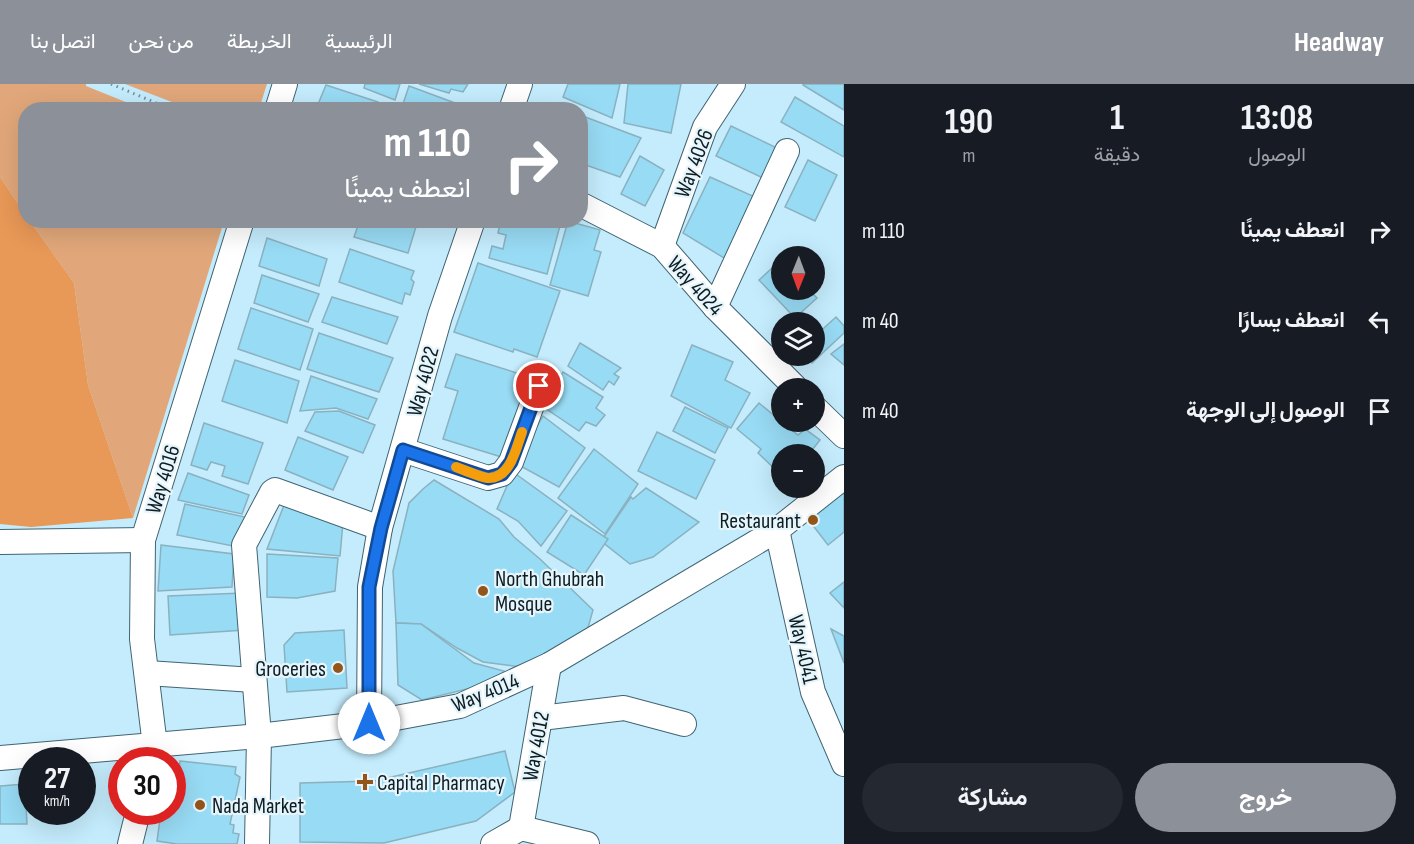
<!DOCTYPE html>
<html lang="ar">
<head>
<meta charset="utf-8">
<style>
	body { margin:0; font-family:"Sofia Sans Condensed",Vazirmatn,sans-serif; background:#242831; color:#f1f3f6; direction:rtl; height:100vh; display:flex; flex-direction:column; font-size:22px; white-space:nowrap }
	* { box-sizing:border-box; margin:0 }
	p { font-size:20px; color:#9ea1a6 }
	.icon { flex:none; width:33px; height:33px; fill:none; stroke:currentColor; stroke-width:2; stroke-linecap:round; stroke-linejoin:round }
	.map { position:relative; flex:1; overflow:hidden; direction:ltr }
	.panel { display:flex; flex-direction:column; background:#171b24; width:570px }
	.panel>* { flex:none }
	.banner { position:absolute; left:18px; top:18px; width:570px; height:126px; border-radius:24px; box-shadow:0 6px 24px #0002; direction:rtl; background:#8c9099; color:#fff; overflow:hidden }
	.needle { width:39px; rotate:181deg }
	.controls { position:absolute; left:771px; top:162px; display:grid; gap:12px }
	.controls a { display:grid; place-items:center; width:54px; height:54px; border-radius:50%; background:#171b24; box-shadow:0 6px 24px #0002; font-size:30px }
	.speed { position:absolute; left:18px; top:663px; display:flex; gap:12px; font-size:30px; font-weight:700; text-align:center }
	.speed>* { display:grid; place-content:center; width:78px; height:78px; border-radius:50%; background:#171b24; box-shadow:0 6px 24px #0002; line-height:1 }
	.speed small { font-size:15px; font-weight:400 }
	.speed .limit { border:9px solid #d22; background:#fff; color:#111 }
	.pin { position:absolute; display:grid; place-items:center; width:51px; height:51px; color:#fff; margin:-26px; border:3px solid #fff; border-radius:50%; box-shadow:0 2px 6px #0007 }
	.me { position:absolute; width:66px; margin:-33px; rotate:0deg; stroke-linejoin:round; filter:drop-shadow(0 0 4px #0008) }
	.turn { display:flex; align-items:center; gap:21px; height:126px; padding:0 18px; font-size:27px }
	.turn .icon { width:78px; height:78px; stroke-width:2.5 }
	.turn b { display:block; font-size:42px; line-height:51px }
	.eta { display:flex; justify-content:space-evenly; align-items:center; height:102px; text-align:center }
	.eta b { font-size:36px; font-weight:700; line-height:42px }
	.button { display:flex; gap:12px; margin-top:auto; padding:12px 18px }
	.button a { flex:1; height:69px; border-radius:36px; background:#8c9099; color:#fff; font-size:24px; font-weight:700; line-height:69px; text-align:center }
	.button a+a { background:#242831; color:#f1f3f6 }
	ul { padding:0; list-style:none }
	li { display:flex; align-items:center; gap:18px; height:90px; padding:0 18px }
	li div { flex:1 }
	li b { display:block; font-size:22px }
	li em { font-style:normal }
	header { display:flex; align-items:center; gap:36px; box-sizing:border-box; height:84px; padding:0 30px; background:#8c9099; color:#fff }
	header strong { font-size:28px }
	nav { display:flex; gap:33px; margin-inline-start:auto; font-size:21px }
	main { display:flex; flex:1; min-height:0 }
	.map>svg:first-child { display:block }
	.green { fill:#e1a77a }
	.forest { fill:#e89857 }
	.building { fill:#98dbf4; stroke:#8ab1c0; stroke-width:1.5 }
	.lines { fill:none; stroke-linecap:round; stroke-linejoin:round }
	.minor-casing { stroke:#406472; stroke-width:26 }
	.path { stroke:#73909c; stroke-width:3; stroke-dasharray:1.5 4.5; stroke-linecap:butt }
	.minor { stroke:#fff; stroke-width:24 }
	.route-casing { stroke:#114b97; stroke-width:15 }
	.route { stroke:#1a73e8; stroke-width:10 }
	.slow { stroke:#f59e0b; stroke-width:10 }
	.poi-dot { fill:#93551a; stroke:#e5f5fb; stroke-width:2 }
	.labels { text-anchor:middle; stroke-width:4.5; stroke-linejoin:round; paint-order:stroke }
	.street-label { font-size:22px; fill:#0d1d22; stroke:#e5f5fb }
	.poi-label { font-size:22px; fill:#0d1d22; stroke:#e5f5fb; text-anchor:start }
</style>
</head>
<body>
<header>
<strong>Headway</strong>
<nav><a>الرئيسية</a><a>الخريطة</a><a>من نحن</a><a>اتصل بنا</a></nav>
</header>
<main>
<section class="panel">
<div class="eta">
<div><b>13:08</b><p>الوصول</p></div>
<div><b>1</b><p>دقيقة</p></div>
<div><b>190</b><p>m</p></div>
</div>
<ul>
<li><svg class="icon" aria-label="right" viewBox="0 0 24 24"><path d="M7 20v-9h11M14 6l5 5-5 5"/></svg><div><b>انعطف يمينًا</b></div><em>110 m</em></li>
<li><svg class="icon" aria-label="left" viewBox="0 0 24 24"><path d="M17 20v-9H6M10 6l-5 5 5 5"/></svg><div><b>انعطف يسارًا</b></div><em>40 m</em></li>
<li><svg class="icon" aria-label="arrive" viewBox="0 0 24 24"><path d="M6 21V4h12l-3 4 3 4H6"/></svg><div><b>الوصول إلى الوجهة</b></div><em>40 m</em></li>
</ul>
<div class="button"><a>خروج</a><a>مشاركة</a></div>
</section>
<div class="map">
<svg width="844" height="760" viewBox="0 0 844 760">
	<rect width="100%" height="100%" fill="#c4ecfc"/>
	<!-- green -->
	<g class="green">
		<path d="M0,0H86V2L143,25L26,26L25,130L0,93Z"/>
		<path d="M125,0H267L259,25H190Z"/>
		<path d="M30,137H224L133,434L88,301L74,199Z"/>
	</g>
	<!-- forest -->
	<path class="forest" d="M0,93L25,130L26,136L30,137L74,199L88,301L133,434L31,443L0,440Z"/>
	<!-- building -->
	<g class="building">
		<path d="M365,0H400L395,16L364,4Z"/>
		<path d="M419,0H468L463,8L451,5L449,9Z"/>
		<path d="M568,0H620L612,34L563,13Z"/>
		<path d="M628,0H681L671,49L624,39Z"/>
		<path d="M803,0H844V26L803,1Z"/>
		<path d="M326,1L378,18L376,26H324L319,18Z"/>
		<path d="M409,2L466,23L465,26H401Z"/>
		<path d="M795,13L844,42V73L781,38Z"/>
		<path d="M580,31L641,54L620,93L580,79Z"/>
		<path d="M731,42L777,64L763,94L716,72Z"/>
		<path d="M640,72L664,86L645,122L621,110Z"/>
		<path d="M808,76L837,91L815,137L785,123Z"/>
		<path d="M710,93L755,113L724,174L683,149Z"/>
		<path d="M360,136H418L408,169L354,153Z"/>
		<path d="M501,136H556L561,138L547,190L489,174L492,162L503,165L506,151L498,149Z"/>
		<path d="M568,137L600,146L594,166L601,168L588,212L550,201Z"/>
		<path d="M267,154L327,175L319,202L259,182Z"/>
		<path d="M350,165L414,187L411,195L414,198L410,211L405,209L402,220L339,198Z"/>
		<path d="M781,176L782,206H809L817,214L795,234L759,196Z"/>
		<path d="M478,179L560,207L537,273L514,265L513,268L454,248Z"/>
		<path d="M262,191L319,210L308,238L254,219Z"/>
		<path d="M332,213L398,233L387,260L322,238Z"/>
		<path d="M251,224L313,245L300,286L238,265Z"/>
		<path d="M836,233L844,242V249L812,279L805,272H814V253Z"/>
		<path d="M319,249L393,274L379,308L307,285Z"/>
		<path d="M580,259L621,284L614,290L619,293L614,301L609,297L603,306L568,282Z"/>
		<path d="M844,260V281L831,270Z"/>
		<path d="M692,261L733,278L725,296L750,309L731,344L671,312Z"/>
		<path d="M456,270L533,294L508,375L443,355L458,307L445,303Z"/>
		<path d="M235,276L299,297L287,339L222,317Z"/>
		<path d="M563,288L603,313L596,324L605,331L596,342L586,338L579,347L545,324Z"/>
		<path d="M311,292L377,315L368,335L336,324L300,327Z"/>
		<path d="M759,319L798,351L805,345L820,356L809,370H782V392L758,369L761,365L737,345Z"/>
		<path d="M685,323L728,344L715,369L673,347Z"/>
		<path d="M339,327L375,341L363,369L305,347L315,328Z"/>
		<path d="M543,332L585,364L559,403L515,379Z"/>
		<path d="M204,339L263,359L248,400L222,392L225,382L211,378L207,386L191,381Z"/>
		<path d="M657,348L715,376L696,415L638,387Z"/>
		<path d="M298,353L348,373L333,406L285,386Z"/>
		<path d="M594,365L638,400L605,450L558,414Z"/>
		<path d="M513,388L567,427L541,462L518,437L497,425Z"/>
		<path d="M188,389L249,411L242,430L178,416Z"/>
		<path d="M434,396L499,435L514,453L540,475L593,526L587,547L529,584L483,578L457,564L421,540L396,539L393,487L409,419L423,405Z"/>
		<path d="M646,404L699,438L653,473L630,480L601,457L631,413L633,415Z"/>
		<path d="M844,406V448L828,461L808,435Z"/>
		<path d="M286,416L343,438L340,472L267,465Z"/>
		<path d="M185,420L245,433L241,453L233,462L177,451Z"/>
		<path d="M571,431L608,455L584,491L547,468Z"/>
		<path d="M161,461L234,470L232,503L158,507Z"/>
		<path d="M267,470L338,474L335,507L297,514L267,513Z"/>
		<path d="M844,498V524L830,509Z"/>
		<path d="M243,509L245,546L170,551L168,512Z"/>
		<path d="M396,539L421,540L474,579L504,587L505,592L475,603L422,616L398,601Z"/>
		<path d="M831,545L844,552V579Z"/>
		<path d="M344,546L347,604L287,608L284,561L295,549Z"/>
		<path d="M505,667L515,708L476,737L384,759L300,758V699L374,697Z"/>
		<path d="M180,677L236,683L235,690L240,693L230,740L234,741L233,749L239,750L237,760H177L157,757L161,728H172V687H179Z"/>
		<path d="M25,700L27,740H0V702Z"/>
	</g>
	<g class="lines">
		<!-- minor casing -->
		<g class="minor-casing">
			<g id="minor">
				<path d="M277,26L285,0"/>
				<path d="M511,26L520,0"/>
				<path d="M580,120L662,162L715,223L796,304"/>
				<path d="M662,162L705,43L733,0"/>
				<path d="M715,223L787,67"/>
				<path d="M814,323L844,352"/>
				<path d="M403,366L488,394L502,390L511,378L539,302"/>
				<path d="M777,446L813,608L844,680"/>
				<path d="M0,458L143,456"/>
				<path d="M147,589L254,596"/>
				<path d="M541,634L624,624L684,640"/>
				<path d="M369,639L370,503L380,444L440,232L473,136"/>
				<path d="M0,674L259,652L369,639L460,622L549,581L777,446L844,393"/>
				<path d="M151,676L155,662L142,555L143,456L242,136"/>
				<path d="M521,744L549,581"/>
				<path d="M130,760L138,728"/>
				<path d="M257,760L259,652L244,461L272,408L275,406L380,444"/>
				<path d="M493,760L521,744L587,760"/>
			</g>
		</g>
		<!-- path -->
		<path class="path" d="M111,0L173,26"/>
		<!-- minor -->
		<use href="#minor" class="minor"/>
	</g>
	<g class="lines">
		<!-- route casing -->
		<g class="route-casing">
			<path id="route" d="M369,639V503L381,444L403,366L488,394L502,390L511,378L539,302"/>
		</g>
		<!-- route -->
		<use href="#route" class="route"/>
		<!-- slow -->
		<path class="slow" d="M456,383C464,386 480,393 488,394C510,395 516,365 522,348"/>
	</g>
	<!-- markers -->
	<g class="poi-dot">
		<circle cx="813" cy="436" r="6"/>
		<circle cx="483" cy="507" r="6"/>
		<circle cx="338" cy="584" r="6"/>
		<path d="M362 689h6v6h6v6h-6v6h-6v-6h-6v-6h6z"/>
		<circle cx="200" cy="721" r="6"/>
	</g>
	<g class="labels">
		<!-- street labels -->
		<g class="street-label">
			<text transform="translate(693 79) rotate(-69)" y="8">Way 4026</text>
			<text transform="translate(696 201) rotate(48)" y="8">Way 4024</text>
			<text transform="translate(422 297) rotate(-75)" y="8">Way 4022</text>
			<text transform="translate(162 395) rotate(-73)" y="8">Way 4016</text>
			<text transform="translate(804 565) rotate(77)" y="8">Way 4041</text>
			<text transform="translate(485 608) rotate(-22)" y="8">Way 4014</text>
			<text transform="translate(535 662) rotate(-80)" y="8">Way 4012</text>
		</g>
		<!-- poi labels -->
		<g class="poi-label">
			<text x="801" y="444" text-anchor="end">Restaurant</text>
			<text x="495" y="502">North Ghubrah<tspan x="495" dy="25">Mosque</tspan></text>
			<text x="326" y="592" text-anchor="end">Groceries</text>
			<text x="377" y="706">Capital Pharmacy</text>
			<text x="212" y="729">Nada Market</text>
		</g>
	</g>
</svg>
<div class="controls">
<a><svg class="needle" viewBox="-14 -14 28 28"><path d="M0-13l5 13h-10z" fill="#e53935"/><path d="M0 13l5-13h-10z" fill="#9ea1a6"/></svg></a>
<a><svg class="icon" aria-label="layers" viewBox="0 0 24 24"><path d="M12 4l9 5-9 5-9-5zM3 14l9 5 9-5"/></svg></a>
<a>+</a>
<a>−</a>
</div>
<div class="speed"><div>27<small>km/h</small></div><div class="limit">30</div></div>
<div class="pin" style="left:539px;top:302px;background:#d93025"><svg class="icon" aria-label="arrive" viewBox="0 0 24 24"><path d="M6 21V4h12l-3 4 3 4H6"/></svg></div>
<svg class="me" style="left:369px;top:639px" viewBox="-20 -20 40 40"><circle r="19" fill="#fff"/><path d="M0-13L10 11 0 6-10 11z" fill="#1a73e8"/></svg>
<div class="banner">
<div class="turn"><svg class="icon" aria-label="right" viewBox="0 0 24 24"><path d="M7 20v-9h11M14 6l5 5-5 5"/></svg><div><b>110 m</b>انعطف يمينًا</div></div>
</div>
</div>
</main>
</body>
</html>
